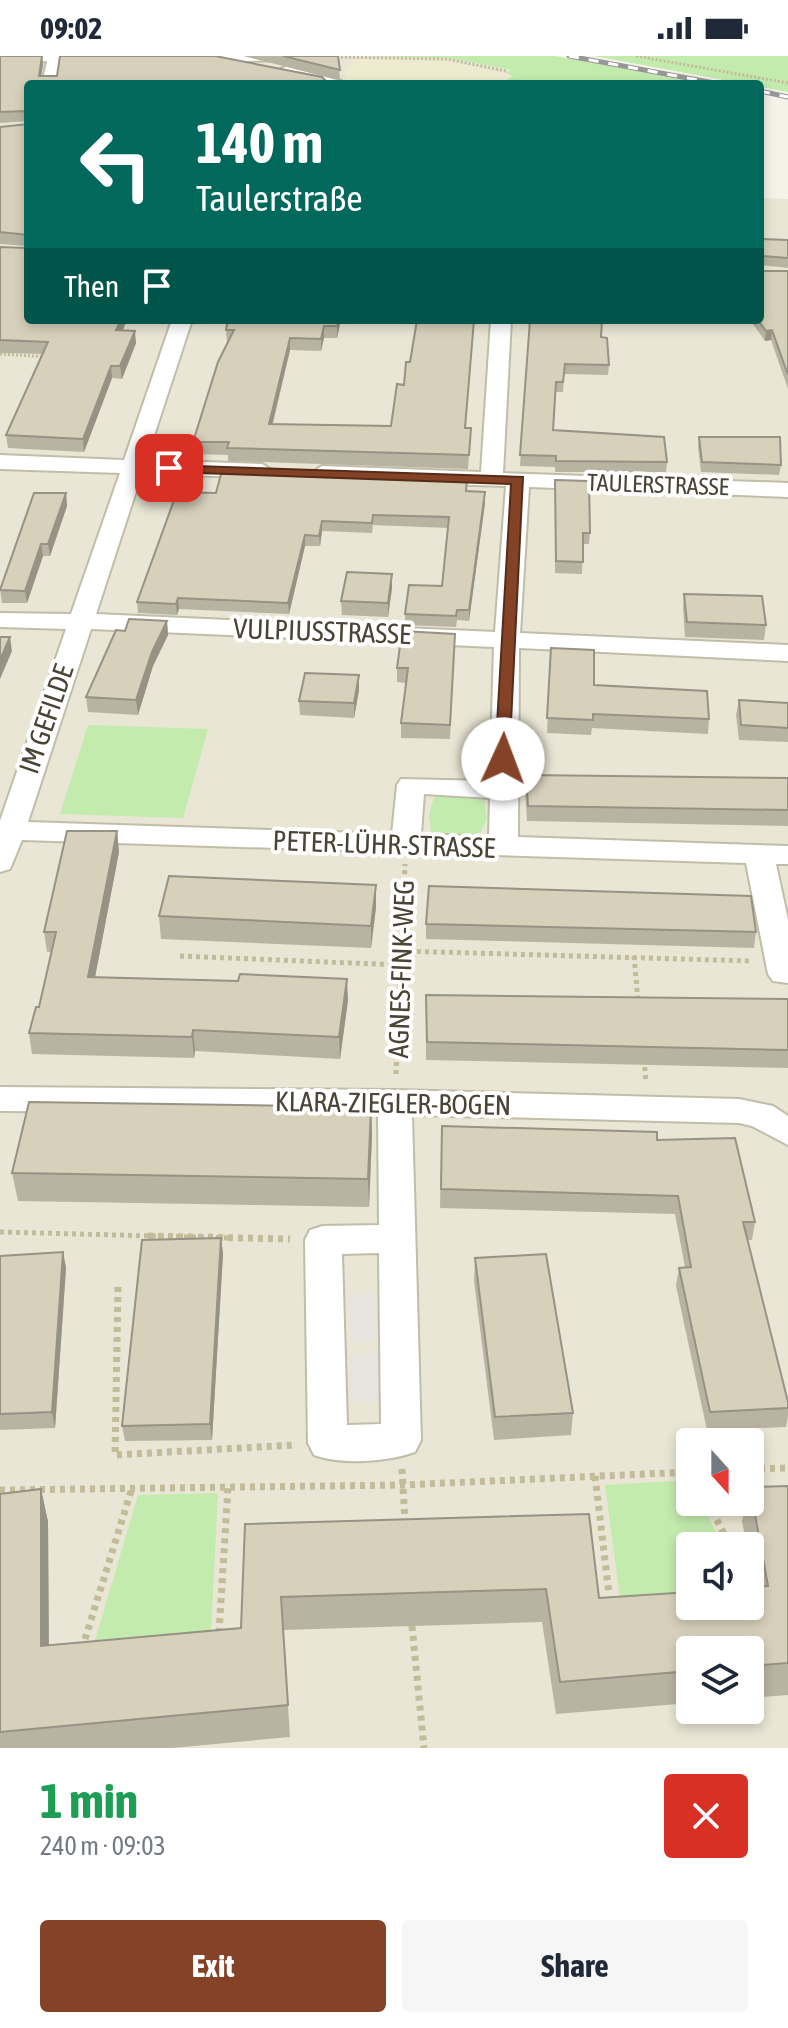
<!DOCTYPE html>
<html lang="en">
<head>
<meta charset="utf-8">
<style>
	body { margin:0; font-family:"Asap Condensed",sans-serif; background:#f6f6f7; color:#1f2937; height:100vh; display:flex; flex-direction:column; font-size:30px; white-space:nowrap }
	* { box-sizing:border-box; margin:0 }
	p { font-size:26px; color:#747a83 }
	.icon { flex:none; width:44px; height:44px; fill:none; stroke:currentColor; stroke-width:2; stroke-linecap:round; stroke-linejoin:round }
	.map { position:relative; height:1692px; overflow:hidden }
	.drawer { display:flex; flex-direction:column; background:#fff; flex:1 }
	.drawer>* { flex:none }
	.guide { position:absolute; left:24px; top:24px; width:740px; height:244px; border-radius:8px; box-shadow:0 4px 12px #0003; background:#00695c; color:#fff; overflow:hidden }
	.needle { width:52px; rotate:159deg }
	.fabs { position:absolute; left:676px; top:1372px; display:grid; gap:16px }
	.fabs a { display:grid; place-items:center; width:88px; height:88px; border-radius:8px; background:#fff; box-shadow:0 4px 12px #0003; font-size:40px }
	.pin { position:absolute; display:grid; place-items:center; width:68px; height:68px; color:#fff; margin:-34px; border-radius:16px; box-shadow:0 4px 12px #0006 }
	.me { position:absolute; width:88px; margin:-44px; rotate:2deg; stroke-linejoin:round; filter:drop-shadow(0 0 6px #0008) }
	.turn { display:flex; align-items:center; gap:28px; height:168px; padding:0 40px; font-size:36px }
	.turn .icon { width:104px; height:104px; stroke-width:2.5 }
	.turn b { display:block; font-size:56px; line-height:68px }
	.then { display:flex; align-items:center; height:76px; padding:0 40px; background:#0003; gap:16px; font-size:30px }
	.round { display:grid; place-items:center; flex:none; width:84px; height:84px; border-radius:8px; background:#f6f6f7 }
	.summary { display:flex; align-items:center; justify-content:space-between; height:136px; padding:0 40px }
	h1 { font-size:48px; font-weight:700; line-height:60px; color:#1e9e55 }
	.action { display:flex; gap:16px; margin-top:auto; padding:16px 40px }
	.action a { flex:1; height:92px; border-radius:8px; background:#844327; color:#fff; font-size:32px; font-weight:700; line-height:92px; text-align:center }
	.action a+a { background:#f6f6f7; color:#1f2937 }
	.status { display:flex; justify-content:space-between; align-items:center; height:56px; padding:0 40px; background:#fff; direction:ltr }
	.status svg { height:22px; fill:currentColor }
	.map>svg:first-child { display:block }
	.residential { fill:#e9e6d5; fill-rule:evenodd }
	.education { fill:#eeebd0 }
	.green { fill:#c4ebae }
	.parking { fill:#e5e4df }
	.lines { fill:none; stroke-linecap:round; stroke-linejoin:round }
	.minor-casing { stroke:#c0bda9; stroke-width:4 }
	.path-far2 { stroke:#c3bc9a; stroke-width:3; stroke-dasharray:2 2; stroke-linecap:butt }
	.path-far1 { stroke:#c3bc9a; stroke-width:5; stroke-dasharray:4 4; stroke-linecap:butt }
	.path { stroke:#c3bc9a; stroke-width:7; stroke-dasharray:5 5; stroke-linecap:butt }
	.minor { fill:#fff; fill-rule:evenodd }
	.rail-casing { stroke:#979797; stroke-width:5 }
	.rail { stroke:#fff; stroke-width:3; stroke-dasharray:10; stroke-linecap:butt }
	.wall { fill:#b9b4a2 }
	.shaded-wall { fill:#969284 }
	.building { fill:#d7d1bc; stroke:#969284; stroke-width:2 }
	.route { fill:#844327; stroke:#562c19; stroke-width:2 }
	.labels { text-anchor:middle; stroke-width:8; stroke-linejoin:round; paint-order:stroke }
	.far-street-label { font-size:24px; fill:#484436; stroke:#fff }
	.street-label { font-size:28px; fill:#484436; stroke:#fff }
</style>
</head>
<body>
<div class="status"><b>09:02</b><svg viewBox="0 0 49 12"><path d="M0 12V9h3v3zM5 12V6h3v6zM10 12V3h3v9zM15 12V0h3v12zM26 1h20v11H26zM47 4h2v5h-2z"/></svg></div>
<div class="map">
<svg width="788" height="1692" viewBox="0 0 788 1692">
	<rect width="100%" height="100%" fill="#f4f3e7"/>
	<!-- residential -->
	<path class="residential" d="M0,0H408L448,2L513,15L514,19L499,28H28V264H760V142L788,143V1692H0ZM690,1386H750V1446H690ZM690,1490H750V1550H690ZM690,1594H750V1654H690Z"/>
	<!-- education -->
	<path class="education" d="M356,3L447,5L514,19L499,28H346L345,16Z"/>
	<!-- green -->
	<g class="green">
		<path d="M366,0H555L707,28H499L513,20L506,17L511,14L448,2Z"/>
		<path d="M594,0H788V36Z"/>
		<path d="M88,669L208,673L183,762L60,758Z"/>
		<path d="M460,740L484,745L487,763L479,780L455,782L431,778L429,759L434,741Z"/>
		<path d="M689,1424L690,1446H701L723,1490H690V1538L620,1542L605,1429Z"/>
		<path d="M218,1437L211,1575L93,1591L138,1439Z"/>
	</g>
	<!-- parking -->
	<g class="parking">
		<path d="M383,1238V1285H349L350,1239Z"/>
		<path d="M384,1297V1345L349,1346L350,1298Z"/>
	</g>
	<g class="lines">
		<!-- minor casing -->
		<g class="minor-casing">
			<g id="minor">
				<path d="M0,0H61L56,28H42L47,5L0,6Z"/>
				<path d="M200,0H291L284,4L206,6L201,5Z"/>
				<path d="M287,11L341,25L343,28H319L282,18V12Z"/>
				<path d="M172,264H192L146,404L262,408L273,415L262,422L142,417L96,558L495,576L506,430L322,424L311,417L322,410L481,416L491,264H511L503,417L788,427V441L529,431L520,577L788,589V605L519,592L518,781L788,790V808H776L788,864V927L773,925L768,918L746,807L22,784L10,813L0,816V765L66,573L0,571V557L71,558L120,417L0,413V399L124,404ZM91,573L494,591L490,725L401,723L397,729L392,778L28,766ZM424,738L490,742L489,781L421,778Z"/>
				<path d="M0,1031L395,1034L739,1043L773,1050L788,1060V1089L752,1070L739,1067L412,1059L421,1384L415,1396C387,1406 342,1409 314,1399L308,1387L305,1184L310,1174L323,1170L379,1169L378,1058L0,1055ZM379,1197L381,1368L347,1369L342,1198Z"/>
			</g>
		</g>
		<!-- path-far2 -->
		<g class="path-far2">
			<path d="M636,0L788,27"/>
			<path d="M333,1L447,3L506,15"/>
			<path d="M0,298L48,301"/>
		</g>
		<!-- path-far1 -->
		<g class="path-far1">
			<path d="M401,895L752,905"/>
			<path d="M180,900L400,909"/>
			<path d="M634,900L638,945"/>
			<path d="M644,1003L646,1025"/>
			<path d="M396,1018L405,808"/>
			<path d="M0,1176L231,1182"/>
		</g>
		<!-- path -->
		<g class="path">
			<path d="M148,1180L290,1183"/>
			<path d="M118,1231L115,1399L295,1389"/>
			<path d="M402,1413L405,1467"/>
			<path d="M750,1413L788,1412"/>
			<path d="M595,1420L609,1538"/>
			<path d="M0,1434L403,1429L690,1416"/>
			<path d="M708,1446L730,1490"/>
			<path d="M412,1570L424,1692"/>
			<path d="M219,1577L228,1431"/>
			<path d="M85,1583L132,1432"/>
		</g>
		<!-- minor -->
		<use href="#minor" class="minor"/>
		<!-- rail casing -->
		<g class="rail-casing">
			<g id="rail">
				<path d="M569,0L720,28"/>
				<path d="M760,35L788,41"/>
			</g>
		</g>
		<!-- rail -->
		<use href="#rail" class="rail"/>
	</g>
	<!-- wall -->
	<g class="wall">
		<path d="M0,0H42L43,8L41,20L28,28V65L0,67Z"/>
		<path d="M243,0H338L340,24Z"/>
		<path d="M28,68V264H127L122,274L136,287L122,323L112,322L84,396L8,392L6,379L43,298L0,297V191L26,192L27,190L0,188V71Z"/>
		<path d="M760,183L788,184V212L760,209Z"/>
		<path d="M788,215V333L771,284L765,285L750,264H760Z"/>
		<path d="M228,264H346L345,268H340L337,282H324L321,295L290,294L273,368L471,372L468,413L228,405V399L194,398L193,386L228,286H227L226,274Z"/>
		<path d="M530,264L601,281L609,309L608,319L564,318L563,336H555L553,374L667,406L666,416H555V411L520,410Z"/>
		<path d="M699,381L781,409L779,419L701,416L698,391Z"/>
		<path d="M555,424L590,477L589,488H583L582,518L555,517Z"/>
		<path d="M466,435L485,447L469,565L457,564L456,571L405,569V558L442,530L448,472L373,469L372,477L322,475L320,490H305L289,558L179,553L177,559L138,557L137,546L216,437Z"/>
		<path d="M66,437L67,450L50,500H43L27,547H2L0,533Z"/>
		<path d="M392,532L388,561L342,559L341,545Z"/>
		<path d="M684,538L766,569L764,584L685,581L683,552Z"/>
		<path d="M167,565L168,579L153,610L138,659L88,656L86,641L125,575Z"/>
		<path d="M455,578L450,683L401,682V667L406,627L397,626V612Z"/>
		<path d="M551,592L594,629L709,663L708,678L592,672L591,679L547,677Z"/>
		<path d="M359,619V634L354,662L300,659L299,645Z"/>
		<path d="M739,644L788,647V686L739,684L736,659Z"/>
		<path d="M526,719L788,722V770L527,765L525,734Z"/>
		<path d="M117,775L119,796L95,921L348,944L340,1003L195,995L194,1002L32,998L29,977L39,951L52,896H47L44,876Z"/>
		<path d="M376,851L371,892L161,883L159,860Z"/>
		<path d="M426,868L756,876L754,892L426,883Z"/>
		<path d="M426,939L788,943V1012L426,1004Z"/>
		<path d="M371,1051L372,1079L369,1151L18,1145L12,1117Z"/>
		<path d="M442,1070L657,1084L755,1166L752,1184H747L788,1346V1360L786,1371L707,1374L676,1230L679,1212L685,1211L675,1158L440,1152Z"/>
		<path d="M221,1182L223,1198L212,1384L125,1385L122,1370Z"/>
		<path d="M63,1196L66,1212L55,1372L0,1374V1200Z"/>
		<path d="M475,1202L573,1357L571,1379L494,1384L474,1225Z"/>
		<path d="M788,1430V1639L750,1642V1594H690V1647L556,1658L542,1566L283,1574L290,1681L172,1692H0V1438L41,1433L48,1466L49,1589L241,1572L245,1468L599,1542L755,1531L750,1506V1490H747L742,1465L746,1446H750V1431Z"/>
	</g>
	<!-- shaded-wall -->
	<g class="shaded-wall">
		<path d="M42,0L43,8L40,28L39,20Z"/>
		<path d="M121,264H127L118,286L116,274Z"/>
		<path d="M338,264H340V268L337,282V270Z"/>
		<path d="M324,270V282L321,295V283Z"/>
		<path d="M772,274L771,284L765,285L766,275Z"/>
		<path d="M135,275L136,287L122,323L120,310Z"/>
		<path d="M290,282V294L269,381V368Z"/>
		<path d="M111,310L112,322L84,396L83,383Z"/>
		<path d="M485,436V447L469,565V554Z"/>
		<path d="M66,437L67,450L50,500L48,488Z"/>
		<path d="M322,465V475L320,490L319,480Z"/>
		<path d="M305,479V490L289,558L288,547Z"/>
		<path d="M41,488L43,500L27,547L25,535Z"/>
		<path d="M392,518V532L388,561V547Z"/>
		<path d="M178,542L179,553L177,559L176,548Z"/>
		<path d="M167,565L168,579L153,610L138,659L136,644L152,596Z"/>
		<path d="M10,581L12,595L0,623V604Z"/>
		<path d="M359,619V634L354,662V647Z"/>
		<path d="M117,775L119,796L91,942L88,921Z"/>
		<path d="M376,829V851L371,892V870Z"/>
		<path d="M347,923L348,944L340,1003L339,981Z"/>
		<path d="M193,974L195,995L194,1002L192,981Z"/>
		<path d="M371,1051L372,1079L369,1151L368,1123Z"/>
		<path d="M221,1182L223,1198L212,1384L210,1368Z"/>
		<path d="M63,1196L66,1212L55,1372L52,1356Z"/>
		<path d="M41,1433L48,1466L49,1622L41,1590Z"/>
	</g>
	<!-- building -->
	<g class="building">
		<path d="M0,0H42L39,20H57L60,0H215L322,21L329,28H28V60L27,55L0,56Z"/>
		<path d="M283,0H338L340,14Z"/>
		<path d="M28,68V179L0,176V71Z"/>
		<path d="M760,183L788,184V202L761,200L760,208Z"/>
		<path d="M28,186V264H121L116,274L135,275L120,310H111L83,383L6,379L48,286L0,284V191L26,192Z"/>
		<path d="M760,215H788V319L772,274L766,275L758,264H760Z"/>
		<path d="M228,264H338L337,270H324L321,283L290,282L269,368L391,370L397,328L404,329L406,306H410L417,264H474L465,372H471L469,399L227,392L229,386H193L218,306L234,274H226Z"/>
		<path d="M530,264H602L601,281L607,282L609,309L565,308L563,326H556L553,374L664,381L667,406L556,405V400L520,399Z"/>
		<path d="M699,381H780L781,409L702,406Z"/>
		<path d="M222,414L467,422L466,435L485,436L469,554H457L456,560L405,558L409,529L442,530L449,461L373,459L372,467L322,465L319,480L305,479L288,547L178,542L176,548L137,546L177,436L216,437Z"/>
		<path d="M555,424L589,425L590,477H583V506L556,505Z"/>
		<path d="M34,437H66L48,488H41L25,535L0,534Z"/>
		<path d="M347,516L392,518L388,547L341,545Z"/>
		<path d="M684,538L762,540L766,569L687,566Z"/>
		<path d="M129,563L167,565L152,596L136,644L86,641L116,574L125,575Z"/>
		<path d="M402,575L455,578L450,669L401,667L408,612H397Z"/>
		<path d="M0,581H10L0,604Z"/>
		<path d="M551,592L594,594V629L707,635L709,663L593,658V664L547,662Z"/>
		<path d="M305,617L359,619L354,647L299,645Z"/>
		<path d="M739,644L788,647V672L741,669Z"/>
		<path d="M526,719L788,722V754L528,750Z"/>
		<path d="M67,775H117L88,921L238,925L240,918L347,923L339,981L193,974L192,981L29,977L36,951H39L56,876H44Z"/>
		<path d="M169,820L376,829L371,870L159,860Z"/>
		<path d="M429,830L751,840L756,876L426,868Z"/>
		<path d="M426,939L788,943V994L427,986Z"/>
		<path d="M29,1046L371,1051L368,1123L12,1117Z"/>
		<path d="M442,1070L657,1076V1084L735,1082L755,1166H743L788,1346V1352L710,1356L679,1212L691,1211L678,1140L441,1133Z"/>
		<path d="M221,1182L210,1368L122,1370L142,1184Z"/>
		<path d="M63,1196L52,1356L0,1358V1200Z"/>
		<path d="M546,1198L573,1357L495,1361L475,1202Z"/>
		<path d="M788,1430V1607L750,1610V1594H690V1615L560,1626L546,1533L281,1541L288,1649L0,1676V1438L41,1433V1590L241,1572L245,1468L589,1458L599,1542L690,1536V1550H750V1531L768,1530L750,1431Z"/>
	</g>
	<!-- route -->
	<path class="route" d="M164,409L523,421L509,707H498L495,703L511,428L169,416L162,412Z"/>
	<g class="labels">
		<!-- far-street labels -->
		<g class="far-street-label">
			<text transform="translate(658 429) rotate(2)" y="8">TAULERSTRASSE</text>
		</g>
		<!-- street labels -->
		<g class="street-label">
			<text transform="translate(322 575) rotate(2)" y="10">VULPIUSSTRASSE</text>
			<text transform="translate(46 663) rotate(-71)" y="10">IM GEFILDE</text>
			<text transform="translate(384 788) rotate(2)" y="10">PETER-LÜHR-STRASSE</text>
			<text transform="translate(401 913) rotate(-88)" y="10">AGNES-FINK-WEG</text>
			<text transform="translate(393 1047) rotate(1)" y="10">KLARA-ZIEGLER-BOGEN</text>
		</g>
	</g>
</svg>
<div class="fabs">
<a><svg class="needle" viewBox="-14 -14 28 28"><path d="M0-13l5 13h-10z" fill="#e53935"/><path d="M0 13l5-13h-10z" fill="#747a83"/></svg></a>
<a><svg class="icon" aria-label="sound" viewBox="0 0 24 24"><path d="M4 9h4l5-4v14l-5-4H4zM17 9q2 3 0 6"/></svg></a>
<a><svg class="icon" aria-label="layers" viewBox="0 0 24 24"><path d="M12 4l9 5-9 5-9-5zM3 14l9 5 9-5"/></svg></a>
</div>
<div class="pin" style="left:169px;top:412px;background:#d93025"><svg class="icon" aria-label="arrive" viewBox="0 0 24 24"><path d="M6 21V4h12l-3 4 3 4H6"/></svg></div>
<svg class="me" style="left:503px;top:703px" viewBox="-20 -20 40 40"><circle r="19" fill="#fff"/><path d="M0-13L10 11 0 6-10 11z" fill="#844327"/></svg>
<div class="guide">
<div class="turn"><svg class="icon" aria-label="left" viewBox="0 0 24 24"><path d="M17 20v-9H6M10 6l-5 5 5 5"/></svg><div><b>140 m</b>Taulerstraße</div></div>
<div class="then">Then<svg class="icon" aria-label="arrive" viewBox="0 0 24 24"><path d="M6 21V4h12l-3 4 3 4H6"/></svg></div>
</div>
</div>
<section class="drawer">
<div class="summary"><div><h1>1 min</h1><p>240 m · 09:03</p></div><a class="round" style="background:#d93025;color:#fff"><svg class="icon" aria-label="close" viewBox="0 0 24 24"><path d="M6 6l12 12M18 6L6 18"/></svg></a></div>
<div class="action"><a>Exit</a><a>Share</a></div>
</section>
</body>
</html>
